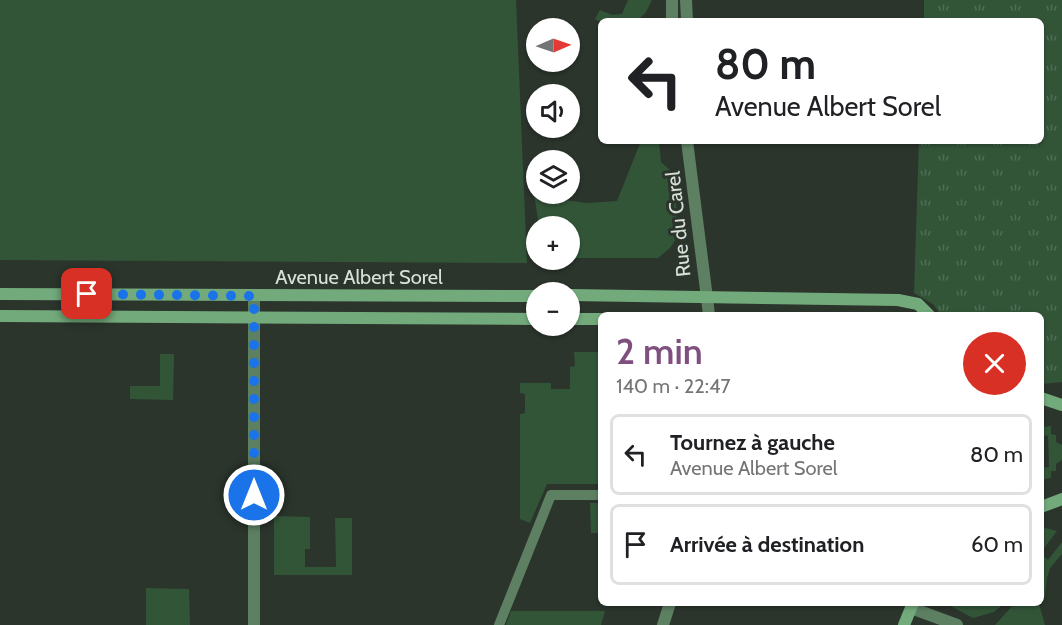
<!DOCTYPE html>
<html lang="fr">
<head>
<meta charset="utf-8">
<style>
	body { margin:0; font-family:Cabin,sans-serif; background:#f6f6f6; color:#202124; height:100vh; display:flex; flex-direction:column; font-size:22px; white-space:nowrap }
	* { box-sizing:border-box; margin:0 }
	p { font-size:20px; color:#757577 }
	.icon { flex:none; width:33px; height:33px; fill:none; stroke:currentColor; stroke-width:2; stroke-linecap:round; stroke-linejoin:round }
	.map { position:relative; flex:1; overflow:hidden }
	.panel { position:absolute; left:598px; top:312px; width:446px; height:294px; display:flex; flex-direction:column; background:#fff; border-radius:9px; box-shadow:0 2px 4px #0004 }
	.panel>* { flex:none }
	.guide { position:absolute; left:598px; top:18px; width:446px; height:126px; border-radius:9px; box-shadow:0 2px 4px #0004; background:#fff; color:#202124; overflow:hidden }
	.needle { width:39px; rotate:88deg }
	.fabs { position:absolute; left:526px; top:18px; display:grid; gap:12px }
	.fabs a { display:grid; place-items:center; width:54px; height:54px; border-radius:50%; background:#fff; box-shadow:0 2px 4px #0004; font-size:30px }
	.pin { position:absolute; display:grid; place-items:center; width:51px; height:51px; color:#fff; margin:-26px; border-radius:12px; box-shadow:0 3px 9px #0006 }
	.me { position:absolute; width:66px; margin:-33px; rotate:0deg; stroke-linejoin:round; filter:drop-shadow(0 0 4px #0008) }
	.turn { display:flex; align-items:center; gap:21px; height:126px; padding:0 18px; font-size:27px }
	.turn .icon { width:78px; height:78px; stroke-width:2.5 }
	.turn b { display:block; font-size:42px; line-height:51px }
	.round { display:grid; place-items:center; flex:none; width:63px; height:63px; border-radius:32px; background:#f6f6f6 }
	.head { display:flex; align-items:center; justify-content:space-between; height:102px; padding:0 18px }
	h1 { font-size:36px; font-weight:600; line-height:45px; color:#7f507f }
	ul { padding:0; list-style:none }
	li { display:flex; align-items:center; gap:18px; height:81px; margin:0 12px 9px; padding:0 6px; border:3px solid #e0e0e0; border-radius:9px }
	li div { flex:1 }
	li b { display:block; font-size:22px }
	li em { font-style:normal }
	.map>svg:first-child { display:block }
	.green { fill:#325538 }
	.park { fill:url(#park-tufts) }
	.lines { fill:none; stroke-linecap:round; stroke-linejoin:round }
	.pedestrian { stroke:#5d7f62; stroke-width:10 }
	.minor { stroke:#5d7f62; stroke-width:12 }
	.tertiary { stroke:#5d7f62; stroke-width:12 }
	.secondary { stroke:#73aa7c; stroke-width:12 }
	.route { stroke:#1a73e8; stroke-width:10; stroke-dasharray:0 18 }
	.labels { text-anchor:middle; stroke-width:6; stroke-linejoin:round; paint-order:stroke }
	.street-label { font-size:20px; fill:#d9e0da; stroke:#2b352c }
</style>
</head>
<body>
<div class="map">
<svg width="1062" height="625" viewBox="0 0 1062 625">
	<defs>
		<pattern id="park-tufts" width="24" height="20" patternUnits="userSpaceOnUse" patternTransform="scale(1.5)"><rect width="24" height="20" fill="#325538"/><path d="M3 7l-1-3M5 7V3M7 7l1-3M15 17l-1-3M17 17v-4M19 17l1-3" fill="none" stroke="#4f6d54"/></pattern>
	</defs>
	<rect width="100%" height="100%" fill="#2b352c"/>
	<!-- green -->
	<g class="green">
		<path d="M0,0H516L527,263L0,260Z"/>
		<path d="M628,0H652L646,12L637,21L601,22L595,19L600,10L612,15L622,14Z"/>
		<path d="M641,141H659L661,162L674,174L678,236L670,248L658,258H570V226H539L531,175L537,174V194H555L566,200L586,203L617,201Z"/>
		<path d="M574,352H601V387L599,388L602,391L601,484H547L530,523L520,519V414L525,413V394L520,393V383H551V389H570V367L575,366Z"/>
		<path d="M160,354H174L173,400L130,399V386H160Z"/>
		<path d="M1041,421L1045,427L1051,426V434L1056,435V442L1062,445V460L1056,464V471H1051V478L1041,480V468L1049,467L1048,436L1041,435Z"/>
		<path d="M590,503H601V533H591Z"/>
		<path d="M274,516L310,517V549H305V567H336L335,518H352V575H274Z"/>
		<path d="M1041,527L1057,531L1041,552Z"/>
		<path d="M1062,542V554L1050,568L1047,578L1045,596L1041,598V554L1048,560Z"/>
		<path d="M146,588L189,589L190,625H146Z"/>
		<path d="M945,603H1005L994,612L973,618Z"/>
		<path d="M1015,603L1039,604L1045,625H995Z"/>
		<path d="M511,611H605L601,625H506Z"/>
	</g>
	<!-- park -->
	<path class="park" d="M924,0H1062V382L1041,384V315H941L933,304L914,293L919,141H1041V21H924Z"/>
	<g class="lines">
		<!-- pedestrian -->
		<path class="pedestrian" d="M499,625L551,495H602"/>
		<!-- minor -->
		<g class="minor">
			<path d="M254,296V625"/>
			<path d="M707,298L709,315"/>
			<path d="M911,608L957,625"/>
			<path d="M663,625L670,603"/>
		</g>
		<!-- tertiary -->
		<g class="tertiary">
			<path d="M672,0V21"/>
			<path d="M686,0L687,21"/>
			<path d="M687,141L707,298"/>
		</g>
		<!-- secondary -->
		<g class="secondary">
			<path d="M0,294L537,296"/>
			<path d="M570,295L898,300L918,304L929,315"/>
			<path d="M0,316L537,319"/>
			<path d="M570,319H602"/>
			<path d="M1041,398L1062,405"/>
			<path d="M1041,507L1062,499"/>
			<path d="M904,625L913,603"/>
		</g>
	</g>
	<g class="lines">
		<!-- route -->
		<path class="route" d="M87,294L254,296V495"/>
	</g>
	<g class="labels">
		<!-- street labels -->
		<g class="street-label">
			<text transform="translate(678 224) rotate(-96)" y="7">Rue du Carel</text>
			<text x="359" y="284">Avenue Albert Sorel</text>
		</g>
	</g>
</svg>
<div class="fabs">
<a><svg class="needle" viewBox="-14 -14 28 28"><path d="M0-13l5 13h-10z" fill="#e53935"/><path d="M0 13l5-13h-10z" fill="#757577"/></svg></a>
<a><svg class="icon" aria-label="sound" viewBox="0 0 24 24"><path d="M4 9h4l5-4v14l-5-4H4zM17 9q2 3 0 6"/></svg></a>
<a><svg class="icon" aria-label="layers" viewBox="0 0 24 24"><path d="M12 4l9 5-9 5-9-5zM3 14l9 5 9-5"/></svg></a>
<a>+</a>
<a>−</a>
</div>
<div class="pin" style="left:87px;top:294px;background:#d93025"><svg class="icon" aria-label="arrive" viewBox="0 0 24 24"><path d="M6 21V4h12l-3 4 3 4H6"/></svg></div>
<svg class="me" style="left:254px;top:495px" viewBox="-20 -20 40 40"><circle r="17" fill="#1a73e8" stroke="#fff" stroke-width="3"/><path d="M0-11L8 9 0 5-8 9z" fill="#fff"/></svg>
<div class="guide">
<div class="turn"><svg class="icon" aria-label="left" viewBox="0 0 24 24"><path d="M17 20v-9H6M10 6l-5 5 5 5"/></svg><div><b>80 m</b>Avenue Albert Sorel</div></div>
</div>
<section class="panel">
<div class="head"><div><h1>2 min</h1><p>140 m · 22:47</p></div><a class="round" style="background:#d93025;color:#fff"><svg class="icon" aria-label="close" viewBox="0 0 24 24"><path d="M6 6l12 12M18 6L6 18"/></svg></a></div>
<ul>
<li><svg class="icon" aria-label="left" viewBox="0 0 24 24"><path d="M17 20v-9H6M10 6l-5 5 5 5"/></svg><div><b>Tournez à gauche</b><p>Avenue Albert Sorel</p></div><em>80 m</em></li>
<li><svg class="icon" aria-label="arrive" viewBox="0 0 24 24"><path d="M6 21V4h12l-3 4 3 4H6"/></svg><div><b>Arrivée à destination</b></div><em>60 m</em></li>
</ul>
</section>
</div>
</body>
</html>
